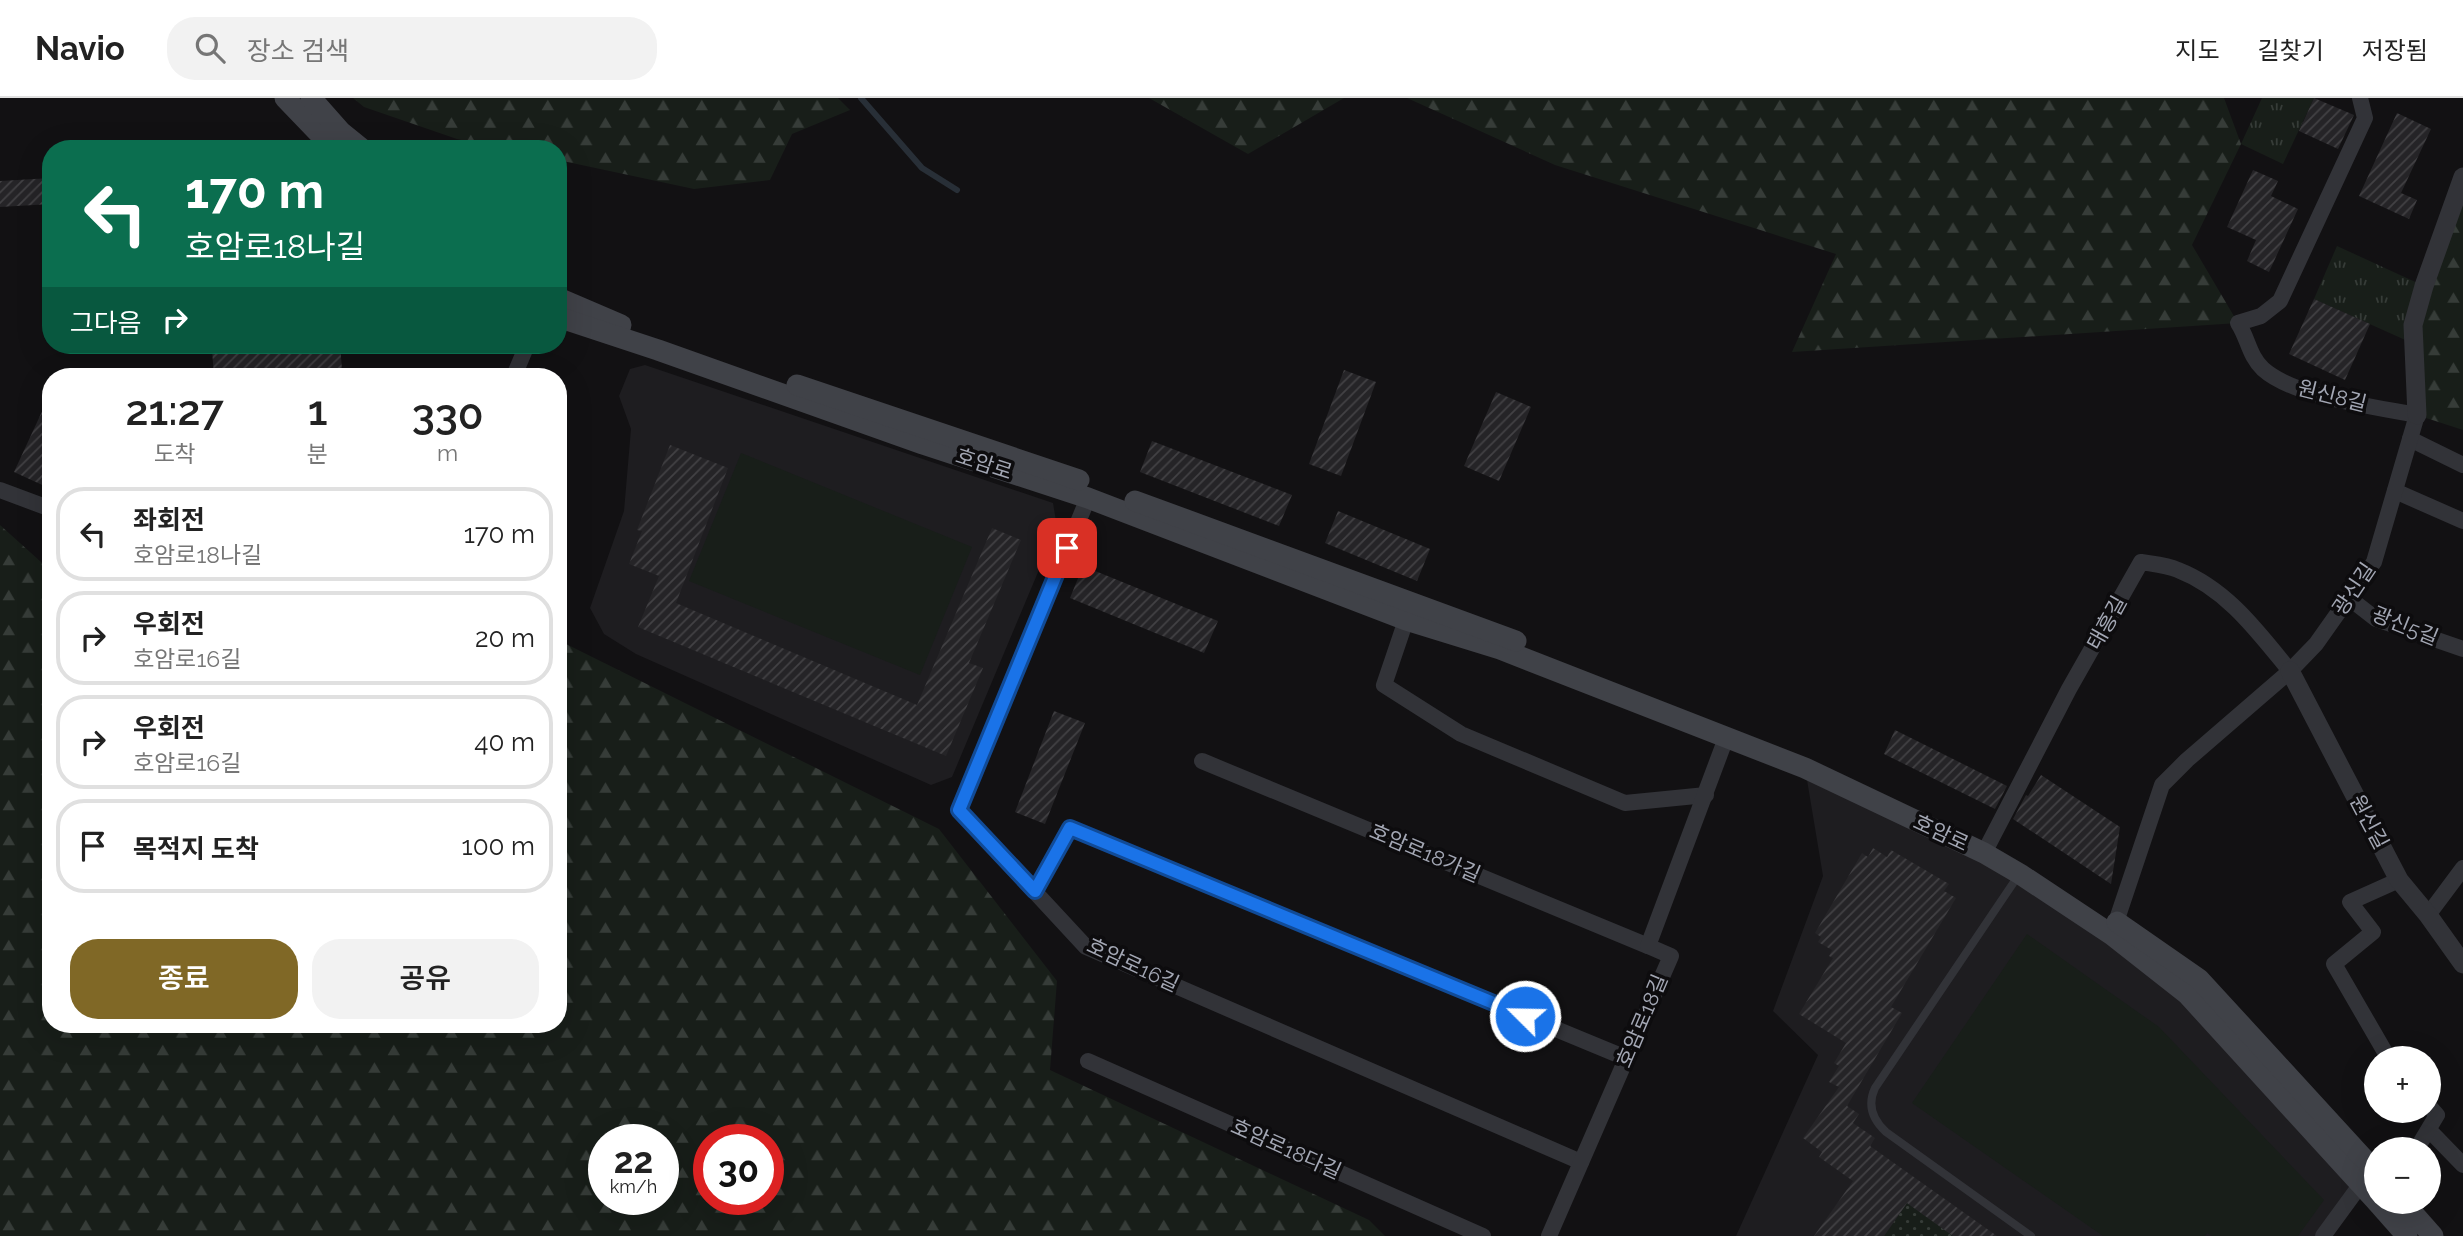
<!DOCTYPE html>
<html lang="ko">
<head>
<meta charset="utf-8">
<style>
	body { margin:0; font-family:Raleway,"Noto Sans KR",sans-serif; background:#f2f2f2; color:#222; height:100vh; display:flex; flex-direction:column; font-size:26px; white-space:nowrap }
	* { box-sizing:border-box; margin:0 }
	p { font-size:23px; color:#767676 }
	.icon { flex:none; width:38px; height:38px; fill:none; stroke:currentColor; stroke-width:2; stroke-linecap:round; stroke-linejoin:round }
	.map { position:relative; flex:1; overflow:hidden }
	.drawer { position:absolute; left:42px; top:270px; width:525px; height:665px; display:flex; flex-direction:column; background:#fff; border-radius:28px; box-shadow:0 7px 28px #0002 }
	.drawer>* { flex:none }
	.guide { position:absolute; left:42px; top:42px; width:525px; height:214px; border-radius:28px; box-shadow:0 7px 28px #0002; background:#0b6e4f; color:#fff; overflow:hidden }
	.tools { position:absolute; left:2364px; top:948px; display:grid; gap:14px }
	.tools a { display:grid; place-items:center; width:77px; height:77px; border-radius:50%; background:#fff; box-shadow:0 7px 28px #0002; font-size:35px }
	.speed { position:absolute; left:588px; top:1026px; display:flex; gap:14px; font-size:35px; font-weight:700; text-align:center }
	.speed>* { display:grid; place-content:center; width:91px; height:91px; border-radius:50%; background:#fff; box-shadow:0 7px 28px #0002; line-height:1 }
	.speed small { font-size:18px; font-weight:400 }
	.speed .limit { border:10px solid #d22; background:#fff; color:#111 }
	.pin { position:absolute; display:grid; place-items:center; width:60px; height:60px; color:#fff; margin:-30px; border-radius:14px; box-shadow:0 4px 10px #0006 }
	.me { position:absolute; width:77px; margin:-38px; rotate:293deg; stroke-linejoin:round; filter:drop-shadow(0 0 5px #0008) }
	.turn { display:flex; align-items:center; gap:24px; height:147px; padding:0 28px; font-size:32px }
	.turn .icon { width:91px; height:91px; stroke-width:2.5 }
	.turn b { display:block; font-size:49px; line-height:60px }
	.then { display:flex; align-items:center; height:66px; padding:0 28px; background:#0003; gap:14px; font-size:26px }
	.eta { display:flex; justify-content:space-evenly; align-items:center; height:119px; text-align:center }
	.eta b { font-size:42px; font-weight:600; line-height:49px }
	.action { display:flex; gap:14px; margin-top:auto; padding:14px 28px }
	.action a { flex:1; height:80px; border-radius:28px; background:#806826; color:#fff; font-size:28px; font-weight:600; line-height:80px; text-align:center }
	.action a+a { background:#f2f2f2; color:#222 }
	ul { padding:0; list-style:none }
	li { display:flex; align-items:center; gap:21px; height:94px; margin:0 14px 10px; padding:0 14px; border:4px solid #e0e0e0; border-radius:28px }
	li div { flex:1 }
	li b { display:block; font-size:26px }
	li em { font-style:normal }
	header { display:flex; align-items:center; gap:42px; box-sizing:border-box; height:98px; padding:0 35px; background:#fff; border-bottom:2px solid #e0e0e0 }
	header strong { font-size:33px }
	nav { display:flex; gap:38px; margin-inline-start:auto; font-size:24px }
	.search { width:490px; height:63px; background:#f2f2f2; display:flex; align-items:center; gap:18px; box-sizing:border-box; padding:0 24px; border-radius:28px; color:#767676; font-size:26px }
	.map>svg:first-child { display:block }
	.built { fill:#1e1d20 }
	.grass { fill:url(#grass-dots) }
	.forest { fill:url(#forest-firs); fill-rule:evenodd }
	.park { fill:url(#park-tufts) }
	.pitch { fill:#181e19 }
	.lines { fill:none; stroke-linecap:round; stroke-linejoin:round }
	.stream { stroke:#282f37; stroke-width:6 }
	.building { fill:url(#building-hatch) }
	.service { stroke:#323338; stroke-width:8 }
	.minor { stroke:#323338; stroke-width:16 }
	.tertiary { stroke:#323338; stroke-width:19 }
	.secondary { stroke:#404248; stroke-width:21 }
	.route-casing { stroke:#114b97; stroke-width:18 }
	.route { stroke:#1a73e8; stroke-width:12 }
	.labels { text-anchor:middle; stroke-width:7; stroke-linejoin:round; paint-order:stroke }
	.street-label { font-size:21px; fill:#a3a7b4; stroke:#0d0c0e }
</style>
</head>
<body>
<header>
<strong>Navio</strong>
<div class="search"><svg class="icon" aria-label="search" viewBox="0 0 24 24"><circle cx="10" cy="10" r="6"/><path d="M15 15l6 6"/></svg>장소 검색</div>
<nav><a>지도</a><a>길찾기</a><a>저장됨</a></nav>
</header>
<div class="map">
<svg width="2463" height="1138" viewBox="0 0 2463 1138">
	<defs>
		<pattern id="grass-dots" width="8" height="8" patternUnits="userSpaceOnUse" patternTransform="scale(1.75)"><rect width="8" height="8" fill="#181e19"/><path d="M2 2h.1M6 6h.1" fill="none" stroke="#363c38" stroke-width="1.8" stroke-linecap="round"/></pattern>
		<pattern id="forest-firs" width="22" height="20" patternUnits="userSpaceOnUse" patternTransform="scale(1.75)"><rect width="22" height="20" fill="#181e19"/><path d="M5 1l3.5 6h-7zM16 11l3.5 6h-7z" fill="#363c38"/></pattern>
		<pattern id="park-tufts" width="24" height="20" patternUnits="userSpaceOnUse" patternTransform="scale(1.75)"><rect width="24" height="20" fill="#181e19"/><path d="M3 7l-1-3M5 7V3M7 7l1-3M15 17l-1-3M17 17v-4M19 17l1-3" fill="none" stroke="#363c38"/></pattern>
		<pattern id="building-hatch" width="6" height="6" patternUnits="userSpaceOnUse" patternTransform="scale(1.75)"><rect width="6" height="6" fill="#252427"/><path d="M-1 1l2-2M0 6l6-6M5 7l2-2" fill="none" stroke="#424144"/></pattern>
	</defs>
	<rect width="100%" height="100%" fill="#121113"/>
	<!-- built -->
	<g class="built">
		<path d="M645,267L1053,405L1057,429L952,679L931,687L636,556L604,536L590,510L624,413L631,331L619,298L630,271Z"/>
		<path d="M1805,670L1984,755L2187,896L2361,1086L2323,1138H1736L1818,957L1773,913L1823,778Z"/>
	</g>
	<!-- grass -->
	<path class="grass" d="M1907,1105L1953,1138H1884Z"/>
	<!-- forest -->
	<g class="forest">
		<path d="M353,0H838L850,12L792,36L770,82L694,91L558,62V51H502L457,41L364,9Z"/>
		<path d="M1149,0H1344L1248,56Z"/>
		<path d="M1407,0H2224L2241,46L2192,147L2238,225L1792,254L1836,156L1555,67Z"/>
		<path d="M2463,79V332L2417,317L2412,245Z"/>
		<path d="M0,427L51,473V926H558V542L939,731L1057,883L1050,972L1369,1122L1385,1138H0ZM663,1041V1101H604V1041ZM768,1041V1101H709V1041Z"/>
	</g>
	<!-- park -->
	<g class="park">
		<path d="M2262,0H2314L2283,66L2241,46Z"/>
		<path d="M2337,148L2424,188L2412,245L2314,201Z"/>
	</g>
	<!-- pitch -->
	<g class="pitch">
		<path d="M741,355L972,449L920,577L689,483Z"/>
		<path d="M2027,836L2159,929L2324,1102L2298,1138H2212L2207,1135L2205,1138H2103L1912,1005Z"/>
	</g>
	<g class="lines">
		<!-- stream -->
		<path class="stream" d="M861,0L922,70L957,92"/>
	</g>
	<!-- building -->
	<g class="building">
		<path d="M2314,0L2354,17L2338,51L2299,33Z"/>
		<path d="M2397,15L2431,31L2401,95L2417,102L2409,121L2359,98Z"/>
		<path d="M2253,72L2278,83L2271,98L2298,111L2269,174L2247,163L2256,142L2227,129Z"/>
		<path d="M51,80V106L0,109V83Z"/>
		<path d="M2314,201L2370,226L2345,282L2289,256Z"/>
		<path d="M305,247H340L342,271L247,276V278H214L212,252Z"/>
		<path d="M1344,272L1376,284L1341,378L1309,366Z"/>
		<path d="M51,294V391L14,374Z"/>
		<path d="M1496,294L1531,309L1499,383L1464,368Z"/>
		<path d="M1152,343L1292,397L1279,428L1140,374Z"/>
		<path d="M670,347L728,370L676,505L917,607L992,430L1021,442L969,565L983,570L946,658L638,529L659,478L629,466L642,433L637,432Z"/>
		<path d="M1338,413L1430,451L1417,483L1325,445Z"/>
		<path d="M1083,468L1218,523L1204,555L1070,500Z"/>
		<path d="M1054,613L1085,625L1045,726L1015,714Z"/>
		<path d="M1895,632L2007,688L1995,711L1884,656Z"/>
		<path d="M2041,677L2120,729L2111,786L2013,721L2026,697L2028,698Z"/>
		<path d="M1873,750L1887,759L1891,752L1949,786L1944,793L1956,800L1891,909L1902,915L1847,1008L1859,1016L1853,1025L1875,1040L1870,1048L1997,1138H1953L1907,1105L1884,1138H1814L1853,1083L1819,1059L1822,1054L1803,1040L1839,989L1829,984L1839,968L1834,965L1846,945L1799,916L1833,860L1829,858L1832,852L1818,844L1821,839L1815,835L1862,755L1868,759Z"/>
	</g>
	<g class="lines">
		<!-- service -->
		<path class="service" d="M2018,778L1875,990C1867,1007 1872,1021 1886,1034L2031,1138"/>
		<!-- minor -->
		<g class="minor">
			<path d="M514,278L527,247"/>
			<path d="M2410,341L2463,367"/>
			<path d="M0,392L51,411"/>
			<path d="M2395,393L2463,423"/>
			<path d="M1088,400L959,712L1086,849L1581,1064"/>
			<path d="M2349,500L2376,521L2463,551"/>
			<path d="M1406,522L1384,587L1461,636L1625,705L1706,697"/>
			<path d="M1202,663L1648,848"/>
			<path d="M1984,755L2069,591L2141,464C2153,466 2167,467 2178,472C2227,491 2258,534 2290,573"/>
			<path d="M1035,793L1070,730L1626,960"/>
			<path d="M2428,817L2463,770"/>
			<path d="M2113,833L2162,687L2187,662L2290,573L2316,546L2374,464L2417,317C2375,309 2294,299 2263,271C2249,258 2248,240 2238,225L2261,218L2280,203L2365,20L2360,0"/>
			<path d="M2389,961L2334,866L2373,834L2350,804L2399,782"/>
			<path d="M1088,963L1483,1138"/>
			<path d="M2430,1033L2463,1067"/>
			<path d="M2416,1052L2437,1017L2429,1008"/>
			<path d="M1549,1138L1671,858L1648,848L1726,640"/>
			<path d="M2323,1138L2361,1086"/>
		</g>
		<!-- tertiary -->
		<g class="tertiary">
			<path d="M2417,317L2413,227L2424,188L2463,79"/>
			<path d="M2290,573L2399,782L2428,817L2463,866"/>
		</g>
		<!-- secondary -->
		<g class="secondary">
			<path d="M285,0L334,51"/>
			<path d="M311,0L341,34L362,51"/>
			<path d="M558,200L621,227"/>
			<path d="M558,219L658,252L923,346L1088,400L1406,522L1500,551L1805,670L1984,755L2020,776L2112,837L2187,896L2376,1103"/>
			<path d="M797,287L1079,382"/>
			<path d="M1135,403L1516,543"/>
			<path d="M2117,824L2199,881L2376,1074"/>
			<path d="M2377,1104L2407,1138"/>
			<path d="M2403,1104L2433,1138"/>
		</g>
	</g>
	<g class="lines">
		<!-- route casing -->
		<g class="route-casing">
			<path id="route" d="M1067,450L959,712L1035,793L1070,730L1525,918"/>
		</g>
		<!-- route -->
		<use href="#route" class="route"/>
	</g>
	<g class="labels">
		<!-- street labels -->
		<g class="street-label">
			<text transform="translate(2332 298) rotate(14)" y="7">원신8길</text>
			<text transform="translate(984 366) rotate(18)" y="7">호암로</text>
			<text transform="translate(2354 491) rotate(-56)" y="7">광신길</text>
			<text transform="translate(2107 525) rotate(-61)" y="7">태흥길</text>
			<text transform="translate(2405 528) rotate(22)" y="7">광신5길</text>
			<text transform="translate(2369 724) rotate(62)" y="7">원신길</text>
			<text transform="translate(1941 735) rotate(25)" y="7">호암로</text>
			<text transform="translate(1425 755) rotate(23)" y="7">호암로18가길</text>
			<text transform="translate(1133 867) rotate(25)" y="7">호암로16길</text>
			<text transform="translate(1642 923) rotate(-67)" y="7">호암로18길</text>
			<text transform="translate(1286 1051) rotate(24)" y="7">호암로18다길</text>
		</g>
	</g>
</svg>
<div class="tools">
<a>+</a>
<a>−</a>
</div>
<div class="speed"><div>22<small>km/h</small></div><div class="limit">30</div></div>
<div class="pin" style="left:1067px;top:450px;background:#d93025"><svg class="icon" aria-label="arrive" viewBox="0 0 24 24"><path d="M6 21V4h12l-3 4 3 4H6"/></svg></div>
<svg class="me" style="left:1525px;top:918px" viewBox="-20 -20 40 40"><circle r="17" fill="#1a73e8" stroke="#fff" stroke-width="3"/><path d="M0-11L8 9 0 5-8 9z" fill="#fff"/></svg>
<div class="guide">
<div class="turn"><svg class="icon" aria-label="left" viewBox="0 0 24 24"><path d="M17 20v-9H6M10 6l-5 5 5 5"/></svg><div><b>170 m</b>호암로18나길</div></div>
<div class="then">그다음<svg class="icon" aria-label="right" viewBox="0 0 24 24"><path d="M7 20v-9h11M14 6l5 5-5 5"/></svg></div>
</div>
<section class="drawer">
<div class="eta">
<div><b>21:27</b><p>도착</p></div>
<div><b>1</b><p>분</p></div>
<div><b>330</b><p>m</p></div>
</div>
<ul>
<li><svg class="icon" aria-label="left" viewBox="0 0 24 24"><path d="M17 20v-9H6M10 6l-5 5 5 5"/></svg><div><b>좌회전</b><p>호암로18나길</p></div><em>170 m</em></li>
<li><svg class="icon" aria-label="right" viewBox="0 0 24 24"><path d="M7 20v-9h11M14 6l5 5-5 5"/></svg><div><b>우회전</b><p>호암로16길</p></div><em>20 m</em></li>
<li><svg class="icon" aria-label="right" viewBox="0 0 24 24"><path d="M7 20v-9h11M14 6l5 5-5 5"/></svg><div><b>우회전</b><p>호암로16길</p></div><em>40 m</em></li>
<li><svg class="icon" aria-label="arrive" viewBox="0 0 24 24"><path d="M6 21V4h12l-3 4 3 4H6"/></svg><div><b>목적지 도착</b></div><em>100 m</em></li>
</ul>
<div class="action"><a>종료</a><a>공유</a></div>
</section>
</div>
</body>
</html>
